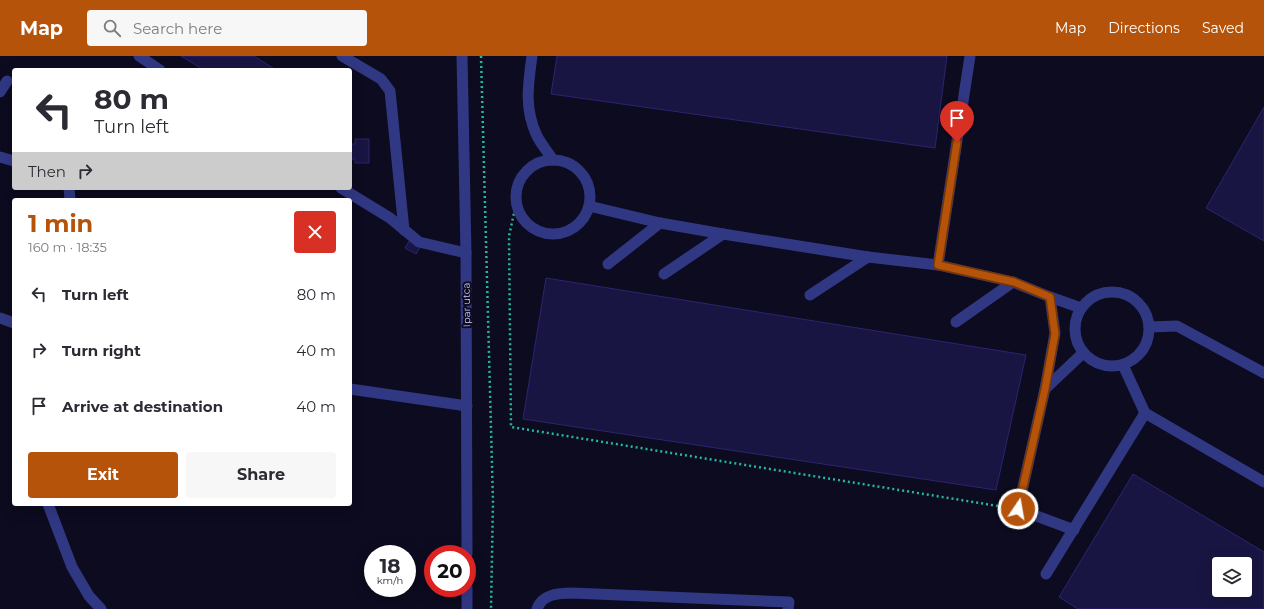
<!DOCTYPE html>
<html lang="en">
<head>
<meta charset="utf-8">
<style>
	body { margin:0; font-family:Montserrat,sans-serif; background:#f7f7f7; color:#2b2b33; height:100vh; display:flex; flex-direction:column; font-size:15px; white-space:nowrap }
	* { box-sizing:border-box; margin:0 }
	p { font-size:13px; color:#7c7c81 }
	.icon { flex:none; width:22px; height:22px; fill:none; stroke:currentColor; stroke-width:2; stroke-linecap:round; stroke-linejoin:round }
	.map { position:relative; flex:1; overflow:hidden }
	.sheet { position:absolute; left:12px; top:142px; width:340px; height:308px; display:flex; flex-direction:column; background:#fff; border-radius:4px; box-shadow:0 4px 16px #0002 }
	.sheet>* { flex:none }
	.top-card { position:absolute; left:12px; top:12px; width:340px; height:122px; border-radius:4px; box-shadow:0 4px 16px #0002; background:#fff; color:#2b2b33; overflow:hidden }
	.buttons { position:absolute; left:1212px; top:501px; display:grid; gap:8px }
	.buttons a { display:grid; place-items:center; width:40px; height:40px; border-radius:4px; background:#fff; box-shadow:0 4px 16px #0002; font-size:20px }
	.speed { position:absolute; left:364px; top:489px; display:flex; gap:8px; font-size:20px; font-weight:700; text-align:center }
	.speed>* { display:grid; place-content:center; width:52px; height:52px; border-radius:50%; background:#fff; box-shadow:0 4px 16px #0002; line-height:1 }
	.speed small { font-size:10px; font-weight:400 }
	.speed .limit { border:6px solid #d22; background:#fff; color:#111 }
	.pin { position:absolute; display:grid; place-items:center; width:34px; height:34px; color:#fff; margin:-41px -17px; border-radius:50% 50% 50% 0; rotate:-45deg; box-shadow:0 0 4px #0007 }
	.pin .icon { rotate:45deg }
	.me { position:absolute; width:44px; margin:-22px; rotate:12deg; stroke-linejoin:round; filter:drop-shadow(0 0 3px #0008) }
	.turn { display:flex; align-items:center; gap:14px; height:84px; padding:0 16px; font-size:18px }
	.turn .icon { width:52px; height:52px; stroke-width:2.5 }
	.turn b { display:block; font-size:28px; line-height:34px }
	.then { display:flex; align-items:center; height:38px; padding:0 16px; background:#0003; gap:8px; font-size:15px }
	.round { display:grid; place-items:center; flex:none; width:42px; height:42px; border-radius:4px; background:#f7f7f7 }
	.headline { display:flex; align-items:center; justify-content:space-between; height:68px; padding:0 16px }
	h1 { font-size:24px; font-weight:700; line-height:30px; color:#b45309 }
	.cta { display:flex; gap:8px; margin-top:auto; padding:8px 16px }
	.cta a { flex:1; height:46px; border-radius:4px; background:#b45309; color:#fff; font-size:16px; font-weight:700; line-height:46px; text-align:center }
	.cta a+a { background:#f7f7f7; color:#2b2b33 }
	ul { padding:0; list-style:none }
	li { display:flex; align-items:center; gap:12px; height:56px; padding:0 16px }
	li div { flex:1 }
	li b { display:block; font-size:15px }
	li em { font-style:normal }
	header { display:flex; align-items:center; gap:24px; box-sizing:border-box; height:56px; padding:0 20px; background:#b45309; color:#fff }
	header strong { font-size:19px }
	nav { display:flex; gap:22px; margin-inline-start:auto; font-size:14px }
	.search { width:280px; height:36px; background:#f7f7f7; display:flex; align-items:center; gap:10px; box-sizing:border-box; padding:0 14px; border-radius:4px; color:#7c7c81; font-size:15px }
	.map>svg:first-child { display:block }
	.building { fill:#191542; stroke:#2b2570; fill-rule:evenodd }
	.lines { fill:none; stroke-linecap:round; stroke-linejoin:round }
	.path { stroke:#23b99e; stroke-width:2.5; stroke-dasharray:2 3; stroke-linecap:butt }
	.service { stroke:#313883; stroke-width:11 }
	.minor { stroke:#313883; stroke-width:11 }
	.route-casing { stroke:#753606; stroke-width:10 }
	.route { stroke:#b45309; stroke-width:7 }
	.labels { text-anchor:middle; stroke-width:4; stroke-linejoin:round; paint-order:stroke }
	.street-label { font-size:10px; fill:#c9c9ff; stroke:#0c0b1f }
</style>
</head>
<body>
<header>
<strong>Map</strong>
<div class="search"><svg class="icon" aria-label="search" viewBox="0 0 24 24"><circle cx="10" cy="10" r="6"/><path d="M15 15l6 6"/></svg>Search here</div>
<nav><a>Map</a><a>Directions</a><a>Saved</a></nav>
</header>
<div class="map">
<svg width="1264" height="553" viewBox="0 0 1264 553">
	<rect width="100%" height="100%" fill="#0c0b1f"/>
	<!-- building -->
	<g class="building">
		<path d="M181,0H254L276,14H204Z"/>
		<path d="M557,0H947L935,92L551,38Z"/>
		<path d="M1264,51V185L1206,152Z"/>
		<path d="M355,83H369V107H355V103H350V88H355Z"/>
		<path d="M411,182L422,188L416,198L405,192Z"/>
		<path d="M546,222L1026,299L996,434L523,363Z"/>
		<path d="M1133,418L1264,496V553H1078L1059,541ZM1219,508H1245V534H1219Z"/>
	</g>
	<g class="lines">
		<!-- path -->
		<g class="path">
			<path d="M481,0L493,446L491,553"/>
			<path d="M516,148L509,180L511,371L1004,451"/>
		</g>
		<!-- service -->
		<g class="service">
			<path d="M139,0L160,14"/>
			<path d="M342,0L381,23L390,35L404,174"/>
			<path d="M532,0C528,29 524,53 537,80C541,88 548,96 553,104"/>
			<path d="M0,36L7,25"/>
			<path d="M0,101L14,105"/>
			<circle cx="553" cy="141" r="37"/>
			<path d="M69,132L70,144"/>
			<path d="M341,132L390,162L419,186L466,197"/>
			<path d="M589,150L660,167L723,178L868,201L938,209L1013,226L1050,241L1081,252"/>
			<path d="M608,208L660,167"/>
			<path d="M938,209L970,0"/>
			<path d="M664,218L723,178"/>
			<circle cx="1112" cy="273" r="37"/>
			<path d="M810,239L868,201"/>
			<path d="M1050,241L1055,277L1045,333L1018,453L1074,474"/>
			<path d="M0,262L14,267"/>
			<path d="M956,266L1013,226"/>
			<path d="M1149,271L1177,270L1264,317"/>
			<path d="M1123,309L1145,357L1264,426"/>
			<path d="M350,333L467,350"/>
			<path d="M1045,333L1083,297"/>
			<path d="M48,448L72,511L89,540L101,553"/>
			<path d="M1046,518L1145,357"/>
			<path d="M537,553C542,538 559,537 572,537L789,546L788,553"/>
		</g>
		<!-- minor -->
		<g class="minor">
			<path d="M462,0L466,197L467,498"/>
			<path d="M467,553V532"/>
		</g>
	</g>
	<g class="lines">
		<!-- route casing -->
		<g class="route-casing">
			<path id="route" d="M957,86L938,209L1014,226L1050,241L1055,278L1045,333L1018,453"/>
		</g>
		<!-- route -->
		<use href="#route" class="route"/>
	</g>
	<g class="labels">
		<!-- street labels -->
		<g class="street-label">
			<text transform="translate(466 249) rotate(-91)" y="4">Ipar utca</text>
		</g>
	</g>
</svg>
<div class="buttons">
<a><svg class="icon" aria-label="layers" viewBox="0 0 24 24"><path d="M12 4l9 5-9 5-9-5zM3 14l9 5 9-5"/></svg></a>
</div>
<div class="speed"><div>18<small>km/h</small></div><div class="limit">20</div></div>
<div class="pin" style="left:957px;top:86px;background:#d93025"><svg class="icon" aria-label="arrive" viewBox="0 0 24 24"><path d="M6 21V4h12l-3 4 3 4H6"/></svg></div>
<svg class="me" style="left:1018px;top:453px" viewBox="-20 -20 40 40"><circle r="17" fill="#b45309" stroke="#fff" stroke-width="3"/><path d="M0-11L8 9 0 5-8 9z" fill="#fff"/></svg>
<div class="top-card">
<div class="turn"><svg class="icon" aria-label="left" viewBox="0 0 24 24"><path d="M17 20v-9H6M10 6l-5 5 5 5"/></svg><div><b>80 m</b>Turn left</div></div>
<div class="then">Then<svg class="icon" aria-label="right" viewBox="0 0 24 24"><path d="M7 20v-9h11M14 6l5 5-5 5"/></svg></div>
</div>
<section class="sheet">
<div class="headline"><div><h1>1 min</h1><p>160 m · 18:35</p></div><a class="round" style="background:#d93025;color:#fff"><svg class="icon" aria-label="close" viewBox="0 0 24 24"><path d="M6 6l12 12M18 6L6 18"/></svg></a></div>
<ul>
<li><svg class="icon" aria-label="left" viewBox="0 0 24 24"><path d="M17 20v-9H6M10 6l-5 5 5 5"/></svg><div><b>Turn left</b></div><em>80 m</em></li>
<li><svg class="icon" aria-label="right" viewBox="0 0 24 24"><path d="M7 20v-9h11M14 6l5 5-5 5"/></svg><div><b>Turn right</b></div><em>40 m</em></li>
<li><svg class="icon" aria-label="arrive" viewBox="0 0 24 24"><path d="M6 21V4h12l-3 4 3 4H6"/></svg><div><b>Arrive at destination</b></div><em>40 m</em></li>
</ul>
<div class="cta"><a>Exit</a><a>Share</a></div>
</section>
</div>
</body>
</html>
